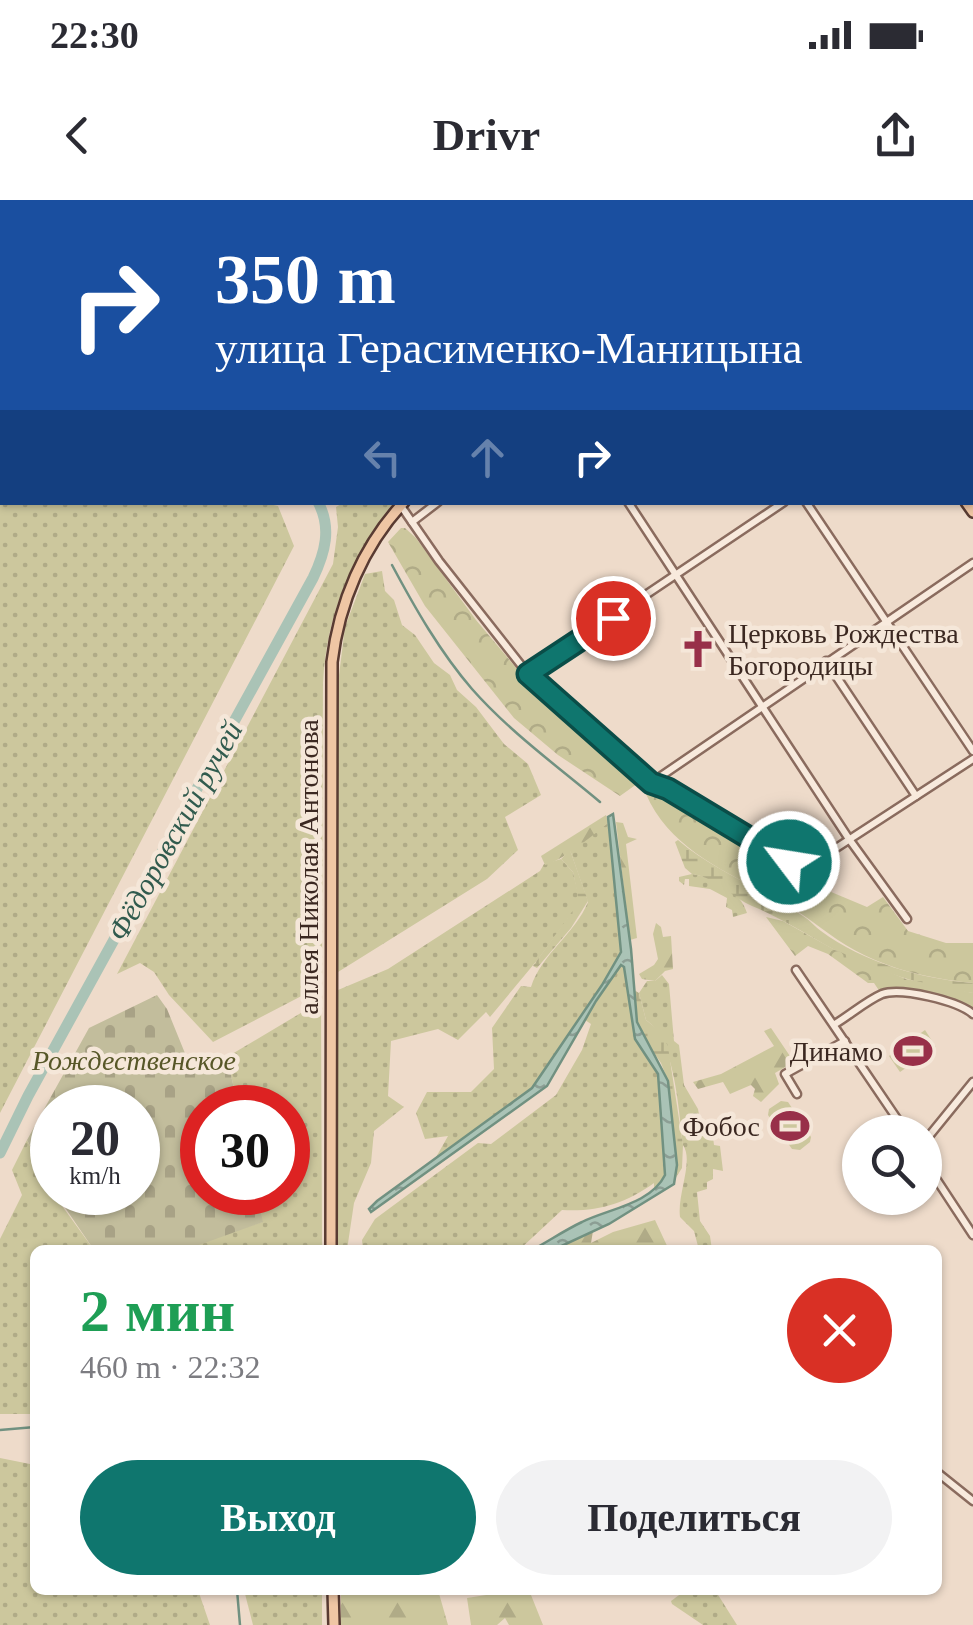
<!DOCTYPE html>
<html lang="ru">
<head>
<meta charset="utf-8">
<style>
	body { margin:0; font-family:"Times New Roman",serif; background:#f2f2f3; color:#2b2b33; height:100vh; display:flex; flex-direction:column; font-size:38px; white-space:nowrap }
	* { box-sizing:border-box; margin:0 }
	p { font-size:32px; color:#7c7c81 }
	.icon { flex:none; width:55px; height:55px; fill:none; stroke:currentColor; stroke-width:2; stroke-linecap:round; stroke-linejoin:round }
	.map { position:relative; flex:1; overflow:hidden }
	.panel { position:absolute; left:30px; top:1045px; width:912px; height:350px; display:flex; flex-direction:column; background:#fff; border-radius:15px; box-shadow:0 2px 8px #0004 }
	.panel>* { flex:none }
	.guide { position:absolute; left:0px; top:0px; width:975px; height:305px; box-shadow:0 2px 8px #0004; background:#1a4fa0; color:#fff; overflow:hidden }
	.tools { position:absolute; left:842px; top:915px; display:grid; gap:20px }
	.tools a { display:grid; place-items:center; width:100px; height:100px; border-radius:50%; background:#fff; box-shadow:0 2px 8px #0004; font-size:50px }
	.speed { position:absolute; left:30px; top:885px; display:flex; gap:20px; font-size:50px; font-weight:700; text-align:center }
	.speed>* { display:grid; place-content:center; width:130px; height:130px; border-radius:50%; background:#fff; box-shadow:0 2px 8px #0004; line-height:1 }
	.speed small { font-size:25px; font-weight:400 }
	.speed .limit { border:15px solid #d22; background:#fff; color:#111 }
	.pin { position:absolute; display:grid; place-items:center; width:85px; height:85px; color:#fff; margin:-42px; border:5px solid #fff; border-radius:50%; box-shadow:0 2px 10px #0007 }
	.me { position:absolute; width:110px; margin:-55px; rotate:301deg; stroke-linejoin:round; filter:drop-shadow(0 0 8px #0008) }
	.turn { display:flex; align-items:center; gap:35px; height:210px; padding:0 50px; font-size:45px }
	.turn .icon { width:130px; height:130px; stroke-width:2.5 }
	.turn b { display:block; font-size:70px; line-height:85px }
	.lanes { display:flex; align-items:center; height:95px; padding:0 50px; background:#0003; justify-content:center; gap:50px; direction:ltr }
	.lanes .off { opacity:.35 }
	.round { display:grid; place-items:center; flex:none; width:105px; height:105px; border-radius:52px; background:#f2f2f3 }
	.overview { display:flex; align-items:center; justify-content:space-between; height:170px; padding:0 50px }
	h1 { font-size:60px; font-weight:700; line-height:75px; color:#1e9e55 }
	.cta { display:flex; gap:20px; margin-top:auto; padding:20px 50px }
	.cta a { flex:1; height:115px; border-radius:60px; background:#0f766e; color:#fff; font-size:40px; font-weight:700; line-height:115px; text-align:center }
	.cta a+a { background:#f2f2f3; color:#2b2b33 }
	.status { display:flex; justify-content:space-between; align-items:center; height:70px; padding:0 50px; background:#fff; direction:ltr }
	.status svg { height:28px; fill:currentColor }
	header { display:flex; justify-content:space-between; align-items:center; height:130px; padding:0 50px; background:#fff; font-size:45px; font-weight:700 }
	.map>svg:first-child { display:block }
	.grass { fill:url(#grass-dots) }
	.forest { fill:url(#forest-firs) }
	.wetland { fill:url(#wetland-marsh) }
	.cemetery { fill:url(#cemetery-stones) }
	.park { fill:url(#park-crowns) }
	.garden { fill:#ccc79d }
	.water { fill:url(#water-ripples); stroke:#719181; stroke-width:2.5 }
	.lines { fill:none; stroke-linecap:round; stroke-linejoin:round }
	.stream { stroke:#719181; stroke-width:2.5 }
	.river { stroke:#aac3b6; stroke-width:11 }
	.minor-casing { stroke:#8a6b5e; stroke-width:11 }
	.major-casing { stroke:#593b32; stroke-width:14 }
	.minor { stroke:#f8eadd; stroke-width:6 }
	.major { stroke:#efc6a4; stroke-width:9 }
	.route-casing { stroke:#0a4d48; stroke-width:25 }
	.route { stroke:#0f766e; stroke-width:18 }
	.labels { text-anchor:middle; stroke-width:9; stroke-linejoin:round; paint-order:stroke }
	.poi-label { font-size:28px; fill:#3b2821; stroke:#f5e7d9; text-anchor:end }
	.street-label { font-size:28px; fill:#3b2821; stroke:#f5e7d9 }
	.park-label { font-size:28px; font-style:italic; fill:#575728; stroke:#f5e7d9 }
	.water-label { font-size:30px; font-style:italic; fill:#315b4e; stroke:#f5e7d9 }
</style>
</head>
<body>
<div class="status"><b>22:30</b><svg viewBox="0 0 49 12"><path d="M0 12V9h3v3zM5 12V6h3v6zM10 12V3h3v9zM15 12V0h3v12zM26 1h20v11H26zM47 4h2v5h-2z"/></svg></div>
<header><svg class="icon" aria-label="back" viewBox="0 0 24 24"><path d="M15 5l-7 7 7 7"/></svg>Drivr<svg class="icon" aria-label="share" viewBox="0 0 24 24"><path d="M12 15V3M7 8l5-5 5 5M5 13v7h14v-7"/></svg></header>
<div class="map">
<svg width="973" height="1425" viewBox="0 0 973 1425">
	<defs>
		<pattern id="grass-dots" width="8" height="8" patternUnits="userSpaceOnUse" patternTransform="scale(2.5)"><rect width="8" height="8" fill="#ccc79d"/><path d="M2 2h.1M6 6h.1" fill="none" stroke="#b0ab87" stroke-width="1.8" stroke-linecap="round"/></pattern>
		<pattern id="forest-firs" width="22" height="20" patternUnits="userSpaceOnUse" patternTransform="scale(2.5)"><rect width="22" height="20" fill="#ccc79d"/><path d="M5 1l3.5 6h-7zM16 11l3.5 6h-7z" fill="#b0ab87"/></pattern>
		<pattern id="wetland-marsh" width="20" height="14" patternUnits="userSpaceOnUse" patternTransform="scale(2.5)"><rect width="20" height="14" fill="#ccc79d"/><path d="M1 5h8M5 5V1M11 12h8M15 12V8" fill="none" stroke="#b0ab87"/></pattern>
		<pattern id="cemetery-stones" width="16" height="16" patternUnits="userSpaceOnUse" patternTransform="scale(2.5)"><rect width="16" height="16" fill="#c2bd9c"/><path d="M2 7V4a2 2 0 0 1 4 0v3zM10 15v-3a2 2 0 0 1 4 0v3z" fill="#a8a286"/></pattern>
		<pattern id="park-crowns" width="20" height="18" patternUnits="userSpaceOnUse" patternTransform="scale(2.5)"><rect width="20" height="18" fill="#ccc79d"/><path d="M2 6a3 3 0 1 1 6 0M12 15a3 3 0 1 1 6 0" fill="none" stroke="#b0ab87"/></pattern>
		<pattern id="water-ripples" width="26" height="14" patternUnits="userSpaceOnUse" patternTransform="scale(2.5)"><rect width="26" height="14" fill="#aac3b6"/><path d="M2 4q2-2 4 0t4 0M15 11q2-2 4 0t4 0" fill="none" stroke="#8c9e94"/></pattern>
	</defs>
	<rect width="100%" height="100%" fill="#eedbca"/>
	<!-- grass -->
	<g class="grass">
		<path d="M0,252L2,302L265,303L278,306L294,346L0,913Z"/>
		<path d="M343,303H393C351,359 327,412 323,483L322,780L315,789L213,842L169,795L154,772L140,763L117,774L333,364L338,327L336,307Z"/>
		<path d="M382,371L385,391L394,400L402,425L415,435L434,463L450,475L457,490L476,507L504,544L528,564L541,595L505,617L518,650L487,679L338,772V483L345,427L365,374Z"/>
		<path d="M608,623L621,752L602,785L532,888L435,959L448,936L425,939L416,913L427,892H471L494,869L492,828L521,786L531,787C542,753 575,734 588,702L570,650Z"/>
		<path d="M561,659L573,672L580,702L539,758L490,817L486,812L458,840L438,829L391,841L388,896L404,907L374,931L371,963L354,1003L347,1050H338V790L388,769L540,671L544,664Z"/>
		<path d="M692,674C713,677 741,691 747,713L733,717L732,710L726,707L727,698L710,689L689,686V679H685L684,685L679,681V677Z"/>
		<path d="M619,766L624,767L635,839L658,874L665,975L654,990V983C625,1004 597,1012 562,1010L519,1050H363L362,1040L375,1019L478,943L491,944L556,895L582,850L591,824L585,820Z"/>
		<path d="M662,775L669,784L674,841L679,845L684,885L698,909L702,931L712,929L714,945L720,946L723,971L713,969V979L707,982V989L697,992L700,1021L710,1036L712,1050H699L694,1031L680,1017C677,994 694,961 683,945C679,912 675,839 646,820L639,793L647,781H655Z"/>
		<path d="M321,801L322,1050H180L262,1022L256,993L288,992V908L238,907L227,857Z"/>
		<path d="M27,940L52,992L94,1050H35V1214H0V1039L22,995L12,970Z"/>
		<path d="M0,1258L35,1265V1390H198L210,1425H0Z"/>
		<path d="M244,1390H322V1425H253Z"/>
		<path d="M686,1390H715L737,1425H703L672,1404L671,1401Z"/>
	</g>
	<!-- forest -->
	<g class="forest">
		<path d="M606,615L608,623C595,634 560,662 545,665L541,656Z"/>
		<path d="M616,622L623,623L628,637L637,639L626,644L637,738L630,740Z"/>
		<path d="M656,723L661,727L663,737L671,736L673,769L665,771L655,781L642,779L639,774L654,765L658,759L653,734Z"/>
		<path d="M771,828L794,862L775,873L779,884L761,902L753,896L755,889L751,885L730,894L723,882L698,889L693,882L721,874L774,846L764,831Z"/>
		<path d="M655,1020L669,1050H554L593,1031L591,1043L613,1032Z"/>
		<path d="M341,1390H438L448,1425H341Z"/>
		<path d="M488,1390H529L543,1425H509L505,1418L497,1425H471L467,1398L486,1395Z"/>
	</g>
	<!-- wetland -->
	<g class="wetland">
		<path d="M678,640C715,672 763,688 803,716C810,720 815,727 821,731C863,762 921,779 973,783V793C926,787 875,771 833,749C805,734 781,718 752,706C730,696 717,678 692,674L685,668L675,642Z"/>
		<path d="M570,650L588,701L571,728L537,768L533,766L579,702L573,672L561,659Z"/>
		<path d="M634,790L639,793L646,820L663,834L668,847L683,945L682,968L675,979L677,965L668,881L661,863L639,831Z"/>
	</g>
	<!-- cemetery -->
	<path class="cemetery" d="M157,795L167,809L191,868L227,857L238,907L202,908V992L256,993L263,1022L185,1050H94L55,993L138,992V908H52V987L27,940L89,828Z"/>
	<!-- park -->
	<g class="park">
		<path d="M401,328H405L416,338L476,420L533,488L641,581L620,596L558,555L514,518L425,406L388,342Z"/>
		<path d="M653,589L668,593L824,689L867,707L883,697L908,731L946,743H973V783C941,780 905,773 875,760C846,748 827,732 803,715C748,679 674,659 646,594Z"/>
		<path d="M766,717L783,721L835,750L906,779L973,793V811L957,800L889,788L880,792L874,783H868L828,754L808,746L795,756Z"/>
	</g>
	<!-- garden -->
	<g class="garden">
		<path d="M925,830L936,847L900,872L889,856Z"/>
		<path d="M781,901L788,902L811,937L810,942L800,950L792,949L768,915L769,909Z"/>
	</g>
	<!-- water -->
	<path class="water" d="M613,614L631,749L637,822L668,881L677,965L674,984L609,1024L553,1050H532C549,1041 565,1030 582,1022C608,1009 651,1004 665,975L658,874L635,839L624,767L621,765L596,801L547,886L371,1012L369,1009L377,1001L532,888L602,785L621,752L608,617Z"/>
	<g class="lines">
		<!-- stream -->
		<g class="stream">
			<path d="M392,365C415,408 440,452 472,489C509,531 557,566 600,602"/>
			<path d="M0,1230L35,1227"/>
			<path d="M237,1390L240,1425"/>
		</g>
		<!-- river -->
		<g class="river">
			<path d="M0,229L2,230"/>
			<path d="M0,953L28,896L313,378C325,353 332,328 318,302"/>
		</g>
		<!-- minor casing -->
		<g class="minor-casing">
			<g id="minor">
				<path d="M82,0L83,2"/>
				<path d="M261,0L262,2"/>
				<path d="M426,0L428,2"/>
				<path d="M606,0L608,2"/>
				<path d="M765,0L767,2"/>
				<path d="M926,0L927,2"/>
				<path d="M166,2L170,0"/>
				<path d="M338,2L342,0"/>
				<path d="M757,2L760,0"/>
				<path d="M871,2L875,0"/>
				<path d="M972,72L973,73"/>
				<path d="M0,114L2,113"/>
				<path d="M972,177H973"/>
				<path d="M0,183H2"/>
				<path d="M628,302L849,639L907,719"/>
				<path d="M806,302L973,551"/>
				<path d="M401,306L439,361L528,474L651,583L667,589L799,667H807L973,559"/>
				<path d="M412,322L438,302"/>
				<path d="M826,461L916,596"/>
				<path d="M528,474L784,302"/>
				<path d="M651,583L973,363"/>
				<path d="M796,770L906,932"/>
				<path d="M835,824C850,815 866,801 882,794C901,787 958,801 973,814"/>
				<path d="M797,894L785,874L845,841"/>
				<path d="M925,941L973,882"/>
				<path d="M925,962L973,1035"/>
				<path d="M938,1273L973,1301"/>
			</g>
		</g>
		<!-- major casing -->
		<g class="major-casing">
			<g id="major">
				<path d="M817,2L821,0"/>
				<path d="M966,302L973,312"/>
				<path d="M331,1050L332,462C339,403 363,346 404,302"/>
				<path d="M333,1390L334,1425"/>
			</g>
		</g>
		<!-- minor -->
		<use href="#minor" class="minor"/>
		<!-- major -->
		<use href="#major" class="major"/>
	</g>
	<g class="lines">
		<!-- route casing -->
		<g class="route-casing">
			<path id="route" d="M613,418L528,474L651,583L668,589L789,662"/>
		</g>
		<!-- route -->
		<use href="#route" class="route"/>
	</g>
	<!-- icons -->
	<defs>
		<g id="church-bare" transform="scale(3)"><path d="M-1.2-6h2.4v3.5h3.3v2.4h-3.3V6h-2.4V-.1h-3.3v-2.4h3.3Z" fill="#983049" stroke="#f5e7d9" stroke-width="2.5" paint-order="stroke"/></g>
		<g id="stadium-bare" transform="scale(3)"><path d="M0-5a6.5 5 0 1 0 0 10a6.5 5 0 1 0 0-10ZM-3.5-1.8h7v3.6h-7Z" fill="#983049" stroke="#f5e7d9" stroke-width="2.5" paint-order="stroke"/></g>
	</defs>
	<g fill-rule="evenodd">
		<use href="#church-bare" x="698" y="449"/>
		<use href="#stadium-bare" x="913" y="851"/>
		<use href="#stadium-bare" x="790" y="926"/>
	</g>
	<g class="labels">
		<!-- poi labels -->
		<g class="poi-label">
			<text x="728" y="443" text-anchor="start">Церковь Рождества<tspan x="728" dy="32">Богородицы</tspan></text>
			<text x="883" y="861">Динамо</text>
			<text x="760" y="936">Фобос</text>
		</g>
		<!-- street labels -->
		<g class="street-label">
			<text transform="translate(308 667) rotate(-90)" y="10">аллея Николая Антонова</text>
		</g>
		<!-- park labels -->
		<g class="park-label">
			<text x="134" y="870">Рождественское</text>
		</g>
		<!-- water labels -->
		<g class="water-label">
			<text transform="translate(175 631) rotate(-61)" y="10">Фёдоровский ручей</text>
		</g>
	</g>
</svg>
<div class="tools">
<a><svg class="icon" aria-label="search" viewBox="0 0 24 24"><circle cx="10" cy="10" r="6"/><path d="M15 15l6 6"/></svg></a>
</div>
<div class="speed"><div>20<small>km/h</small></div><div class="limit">30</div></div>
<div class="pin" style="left:613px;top:418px;background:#d93025"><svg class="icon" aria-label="arrive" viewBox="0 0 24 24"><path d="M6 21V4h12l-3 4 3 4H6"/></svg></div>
<svg class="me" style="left:789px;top:662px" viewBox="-20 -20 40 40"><circle r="17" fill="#0f766e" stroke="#fff" stroke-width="3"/><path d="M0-11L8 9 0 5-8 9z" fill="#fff"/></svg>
<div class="guide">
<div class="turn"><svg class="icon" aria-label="right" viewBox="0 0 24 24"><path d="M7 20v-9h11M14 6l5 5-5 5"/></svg><div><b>350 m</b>улица Герасименко-Маницына</div></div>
<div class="lanes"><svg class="icon off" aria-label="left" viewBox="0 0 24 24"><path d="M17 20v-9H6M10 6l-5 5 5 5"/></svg><svg class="icon off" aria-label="ahead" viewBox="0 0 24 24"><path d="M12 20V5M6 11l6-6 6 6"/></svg><svg class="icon" aria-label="right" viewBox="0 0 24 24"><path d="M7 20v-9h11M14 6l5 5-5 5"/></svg></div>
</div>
<section class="panel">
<div class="overview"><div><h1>2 мин</h1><p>460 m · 22:32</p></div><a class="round" style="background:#d93025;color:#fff"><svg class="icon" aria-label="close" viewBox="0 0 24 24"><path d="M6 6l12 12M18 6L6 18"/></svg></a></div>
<div class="cta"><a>Выход</a><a>Поделиться</a></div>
</section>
</div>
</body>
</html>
